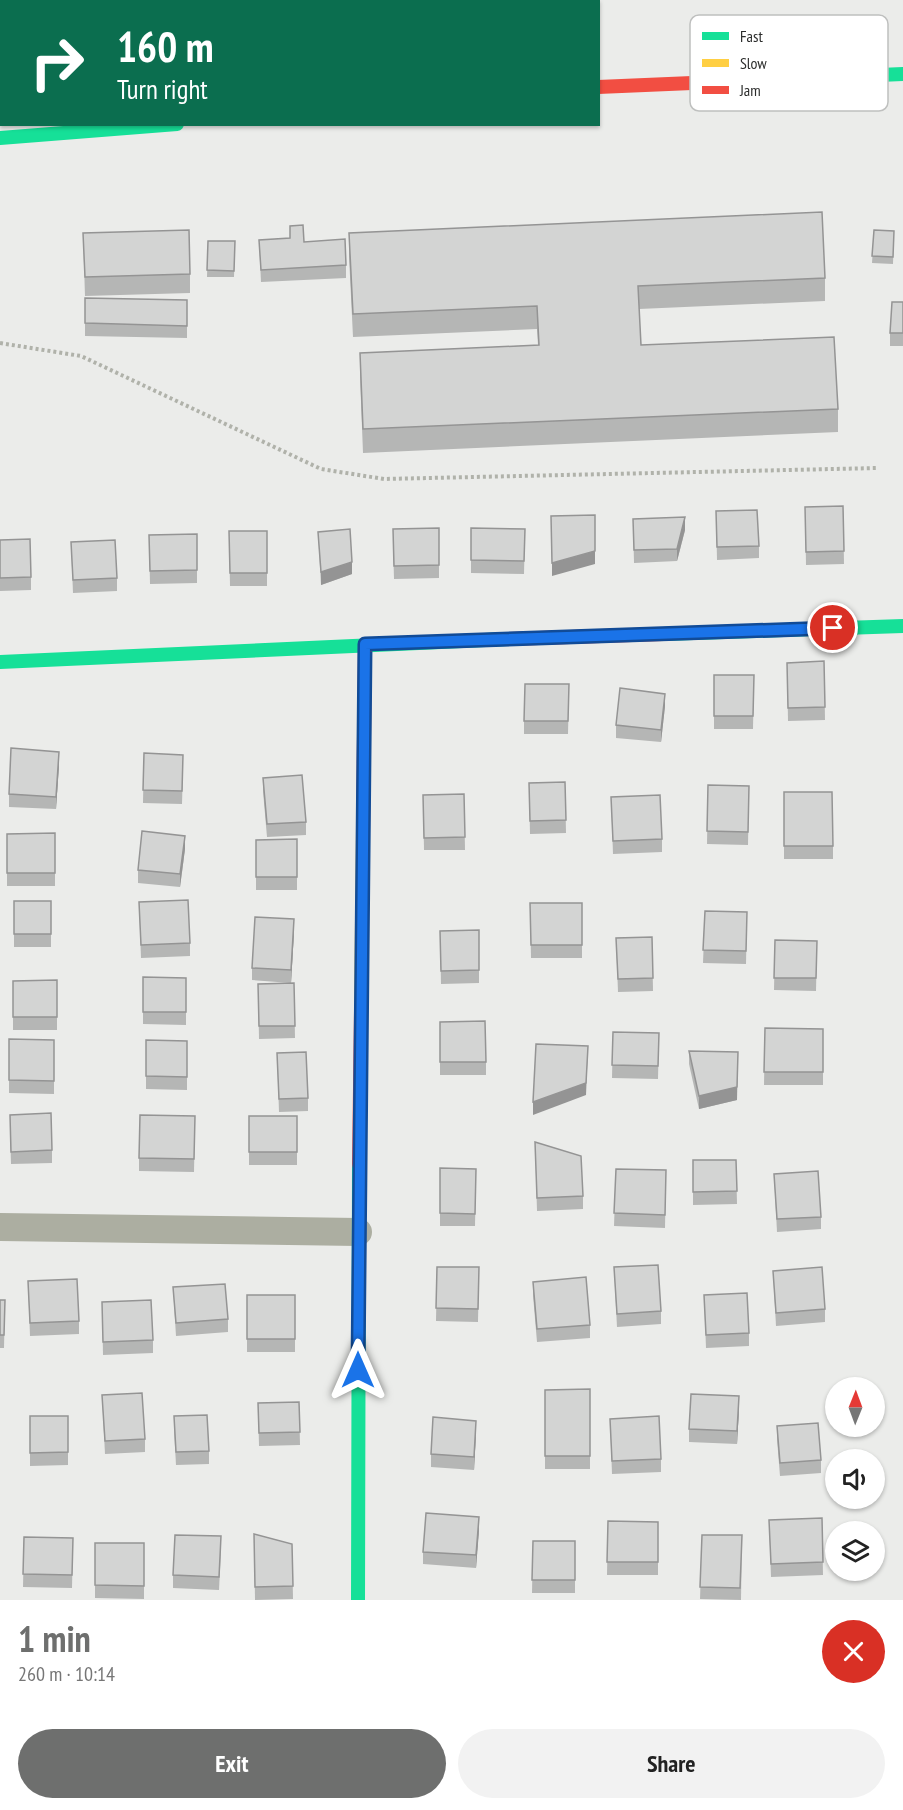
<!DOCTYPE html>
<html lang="en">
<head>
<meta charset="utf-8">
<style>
	body { margin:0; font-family:"PT Sans Narrow",sans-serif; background:#f2f2f2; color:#222; height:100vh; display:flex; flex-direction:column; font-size:22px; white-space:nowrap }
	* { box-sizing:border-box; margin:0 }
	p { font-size:20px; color:#767676 }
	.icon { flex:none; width:33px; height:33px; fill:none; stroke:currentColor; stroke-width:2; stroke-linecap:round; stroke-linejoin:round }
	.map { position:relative; height:1600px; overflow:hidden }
	.sheet { display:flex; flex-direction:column; background:#fff; flex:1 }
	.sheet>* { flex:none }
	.hud { position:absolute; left:0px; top:0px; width:600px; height:126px; box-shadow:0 2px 4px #0004; background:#0b6e4f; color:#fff; overflow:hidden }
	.needle { width:39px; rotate:1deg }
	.controls { position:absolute; left:825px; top:1377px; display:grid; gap:12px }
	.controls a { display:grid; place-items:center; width:60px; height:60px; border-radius:50%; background:#fff; box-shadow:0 2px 4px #0004; font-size:30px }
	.pin { position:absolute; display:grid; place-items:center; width:51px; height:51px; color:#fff; margin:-26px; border:3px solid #fff; border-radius:50%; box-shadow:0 2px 6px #0007 }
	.me { position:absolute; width:66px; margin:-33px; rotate:0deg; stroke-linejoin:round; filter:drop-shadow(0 0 4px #0008) }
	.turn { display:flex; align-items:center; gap:21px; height:126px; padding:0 18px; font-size:27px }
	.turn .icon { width:78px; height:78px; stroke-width:2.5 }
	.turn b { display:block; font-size:42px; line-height:51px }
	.round { display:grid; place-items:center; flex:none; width:63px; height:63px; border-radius:32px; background:#f2f2f2 }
	.headline { display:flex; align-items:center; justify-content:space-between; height:102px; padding:0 18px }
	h1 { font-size:36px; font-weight:600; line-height:45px; color:#6e6f6e }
	.action { display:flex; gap:12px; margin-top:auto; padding:12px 18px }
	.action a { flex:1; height:69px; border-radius:36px; background:#6e6f6e; color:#fff; font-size:24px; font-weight:600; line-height:69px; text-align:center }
	.action a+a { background:#f2f2f2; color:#222 }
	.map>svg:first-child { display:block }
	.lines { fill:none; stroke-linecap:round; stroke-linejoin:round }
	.path { stroke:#b0b2aa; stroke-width:4; stroke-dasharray:3 3; stroke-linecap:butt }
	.street { stroke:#acaea1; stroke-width:28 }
	.fast { stroke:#16e098; stroke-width:14 }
	.slow { stroke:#ffcf43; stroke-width:14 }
	.jam { stroke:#f24e42; stroke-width:14 }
	.wall { fill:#b5b6b5 }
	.shaded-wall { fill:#949494 }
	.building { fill:#d3d4d3; stroke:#949494; stroke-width:1.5 }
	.route-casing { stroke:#114b97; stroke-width:15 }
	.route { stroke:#1a73e8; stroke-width:10 }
	.key { fill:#fff; stroke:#bfc0bf; stroke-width:1.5 }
	.key-label { font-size:16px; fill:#2b2c2b }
</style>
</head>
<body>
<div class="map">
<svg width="903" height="1600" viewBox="0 0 903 1600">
	<rect width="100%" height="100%" fill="#ebecea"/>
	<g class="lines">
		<!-- path -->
		<path class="path" d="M0,343L81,356L321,469L384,479L878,468"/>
		<!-- street -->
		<path class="street" d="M0,1227L358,1232"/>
		<!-- fast -->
		<g class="fast">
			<path d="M739,81L903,74"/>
			<path d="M0,102H2"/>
			<path d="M0,138L177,124"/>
			<path d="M663,634L903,626"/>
			<path d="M0,662L507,639"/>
			<path d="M358,1600L359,1164"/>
		</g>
		<!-- slow -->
		<path class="slow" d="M361,1011L363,830"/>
		<!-- jam -->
		<g class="jam">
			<path d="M598,87L739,81"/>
			<path d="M507,639L663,634"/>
			<path d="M363,830L365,644"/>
			<path d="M359,1164L361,1011"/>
		</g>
	</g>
	<!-- wall -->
	<g class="wall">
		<path d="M874,230L894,231L893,264L872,263Z"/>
		<path d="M83,233L190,274V293L85,296Z"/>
		<path d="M349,233L825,278V301L639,309L641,345L838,409V432L363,453L360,376V353L538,345L537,329L353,337L349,256Z"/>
		<path d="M259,240L304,242L346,265V278L261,282Z"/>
		<path d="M208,241H235L234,277H207Z"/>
		<path d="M85,298L187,300V338L85,336Z"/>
		<path d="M903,302V346H890V333Z"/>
		<path d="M843,506L844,564L806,565L805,507Z"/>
		<path d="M716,511L759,546V558L717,560Z"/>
		<path d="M633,519L685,530L677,561L634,563Z"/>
		<path d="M439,528V578L394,579L393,542Z"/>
		<path d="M471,528L525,529L524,574L471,573Z"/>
		<path d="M229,531H267V586H230Z"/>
		<path d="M318,532L352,574L321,585Z"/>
		<path d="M197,534V583L150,584L149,535Z"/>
		<path d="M0,540L31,577V590L0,591Z"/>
		<path d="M71,542L117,578V591L73,593Z"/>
		<path d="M824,661L825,720L788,721L787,663Z"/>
		<path d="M714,675H754L753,729H714Z"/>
		<path d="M569,684L568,734H524V721Z"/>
		<path d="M665,706L661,742L616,738V725Z"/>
		<path d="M144,753L183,768L182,804L143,803Z"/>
		<path d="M59,765L56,809L9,807V794Z"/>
		<path d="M263,778L306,822V835L267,837L263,791Z"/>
		<path d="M565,782L566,833L530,834L529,783Z"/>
		<path d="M708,785L749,786L748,845L707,844Z"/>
		<path d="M784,792L833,846V859H784Z"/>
		<path d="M464,794L465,850H424L423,795Z"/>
		<path d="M611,797L662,839V852L613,854Z"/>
		<path d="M55,833V886H7V834Z"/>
		<path d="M256,840L297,877V890H256Z"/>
		<path d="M185,849L180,887L138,883V870Z"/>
		<rect x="14" y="901" width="37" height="46"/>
		<path d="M139,902L190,943V956L141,958Z"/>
		<path d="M530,903L582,945V958H531Z"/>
		<path d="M705,911L747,912L746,964L703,963Z"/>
		<path d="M479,930V983L441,984L440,931Z"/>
		<path d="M294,932L291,983L252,980V968Z"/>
		<path d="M652,937L653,991L618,992L616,938Z"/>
		<path d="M775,940L817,941L816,991L774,990Z"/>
		<path d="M143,977L186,978V1025L143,1024Z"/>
		<path d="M57,980V1030H13V981Z"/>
		<path d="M294,983L295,1038L259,1039L258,984Z"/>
		<path d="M440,1022L486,1062V1075H440Z"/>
		<path d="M765,1028L823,1029V1085H764Z"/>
		<path d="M613,1032L659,1033L658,1079L612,1078Z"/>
		<path d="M9,1039L54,1040V1094L9,1093Z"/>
		<path d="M146,1040L187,1041V1090L146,1089Z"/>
		<path d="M689,1051L737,1100L699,1109L689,1064Z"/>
		<path d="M277,1053L308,1098V1111L279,1112Z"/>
		<path d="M195,1116L194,1172L139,1171V1158Z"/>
		<rect x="249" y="1116" width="48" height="49"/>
		<path d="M10,1128L52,1150V1163L11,1164Z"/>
		<path d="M535,1142L583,1196V1209L537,1211Z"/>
		<path d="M693,1160H736L737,1204L693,1205Z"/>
		<path d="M440,1168L476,1169L475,1226H440Z"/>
		<path d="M616,1169L666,1170L665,1228L614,1226Z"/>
		<path d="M774,1174L821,1217V1229L777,1232Z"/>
		<path d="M437,1267H479L478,1322L436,1321Z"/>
		<path d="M614,1267L661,1311V1324L617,1327Z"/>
		<path d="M773,1271L825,1309V1322L776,1326Z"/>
		<path d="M28,1281L79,1321V1334L30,1336Z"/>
		<path d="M533,1282L590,1325V1338L537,1342L533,1295Z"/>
		<path d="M173,1287L228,1319V1332L176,1336Z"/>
		<path d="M247,1295L295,1339V1352H247Z"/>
		<path d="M704,1295L749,1333V1346L706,1348Z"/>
		<path d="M0,1300H5L4,1348H0Z"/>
		<path d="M102,1302L153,1340V1353L103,1355Z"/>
		<path d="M590,1389V1469H545V1390Z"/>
		<path d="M102,1395L145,1439V1452L105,1454Z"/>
		<path d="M299,1402L300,1445L259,1446L258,1403Z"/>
		<path d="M739,1409L737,1444L689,1442V1429Z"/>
		<path d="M30,1416H68V1465L30,1466Z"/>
		<path d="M610,1419L661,1459V1472L612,1474Z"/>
		<path d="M777,1426L821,1460V1473L780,1476L777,1439Z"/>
		<path d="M174,1429L209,1451V1464L176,1465Z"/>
		<path d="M476,1433L474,1470L431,1467V1454Z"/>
		<path d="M822,1518L823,1575L771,1577L769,1520Z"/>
		<path d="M608,1521L658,1522V1575H607Z"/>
		<path d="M479,1530L476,1568L423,1564V1552Z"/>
		<path d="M254,1534L292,1544L293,1599L255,1600Z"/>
		<path d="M702,1535H742L741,1600L700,1599Z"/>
		<path d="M24,1537L73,1538L72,1588L23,1587Z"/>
		<path d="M533,1541H575V1593H532Z"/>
		<path d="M95,1543H144V1599L95,1598Z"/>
		<path d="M221,1549L219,1590L173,1588V1575Z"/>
	</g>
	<!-- shaded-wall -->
	<g class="shaded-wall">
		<path d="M685,517V530L677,561V549Z"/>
		<path d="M595,551V564L552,576V563Z"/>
		<path d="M352,562V574L321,585V572Z"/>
		<path d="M665,694V706L661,742V730Z"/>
		<path d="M59,752V765L56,809V797Z"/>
		<path d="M185,836V849L180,887V874Z"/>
		<path d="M294,919V932L291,983V970Z"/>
		<path d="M588,1046L586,1095L533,1115V1102Z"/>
		<path d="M738,1052L737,1100L699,1109V1096Z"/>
		<path d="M739,1396V1409L737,1444V1431Z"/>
		<path d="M476,1421V1433L474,1470V1457Z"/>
		<path d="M479,1517V1530L476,1568V1555Z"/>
	</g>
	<!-- building -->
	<g class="building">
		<path d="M822,212L825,278L638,286L641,345L834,337L838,409L363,429L360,353L539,345L537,306L353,314L349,233Z"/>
		<path d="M303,225L304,242L345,239L346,265L261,270L259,240L290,238V226Z"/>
		<path d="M189,230L190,274L85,277L83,233Z"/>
		<path d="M874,230L894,231L893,257L872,256Z"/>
		<path d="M208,241H235L234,271L207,270Z"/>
		<path d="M85,298L187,300V326L85,323Z"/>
		<path d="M892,302H903V333H890Z"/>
		<path d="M843,506L844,551L806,552L805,507Z"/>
		<path d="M757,510L759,546L717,547L716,511Z"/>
		<path d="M595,515V551L552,563L551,516Z"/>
		<path d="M685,517L677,549L634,550L633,519Z"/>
		<path d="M439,528V565L394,566L393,529Z"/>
		<path d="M471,528L525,529L524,561L471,560Z"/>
		<path d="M350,529L352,562L321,572L318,532Z"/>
		<path d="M229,531H267V573H230Z"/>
		<path d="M197,534V570L150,571L149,535Z"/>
		<path d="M30,539L31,577L0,578V540Z"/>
		<path d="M115,540L117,578L73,580L71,542Z"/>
		<path d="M824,661L825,707L788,708L787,663Z"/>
		<path d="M714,675H754L753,716H714Z"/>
		<path d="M525,684H569L568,721H524Z"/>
		<path d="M620,688L665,694L661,730L616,725Z"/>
		<path d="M11,748L59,752L56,797L9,794Z"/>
		<path d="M144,753L183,755L182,791L143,790Z"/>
		<path d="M302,775L306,822L267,824L263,778Z"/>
		<path d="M565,782L566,820L530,821L529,783Z"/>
		<path d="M708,785L749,786L748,832L707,831Z"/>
		<path d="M784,792H832L833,846H784Z"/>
		<path d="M464,794L465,837L424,838L423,795Z"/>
		<path d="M660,795L662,839L613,841L611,797Z"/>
		<path d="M142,831L185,836L180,874L138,870Z"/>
		<path d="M55,833V873H7V834Z"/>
		<path d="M297,839V877H256V840Z"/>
		<path d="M188,900L190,943L141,945L139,902Z"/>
		<rect x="14" y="901" width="37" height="33"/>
		<path d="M530,903H582V945H531Z"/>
		<path d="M705,911L747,912L746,951L703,950Z"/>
		<path d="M255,917L294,919L291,970L252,968Z"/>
		<path d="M479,930V970L441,971L440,931Z"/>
		<path d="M652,937L653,978L618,979L616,938Z"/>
		<path d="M775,940L817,941L816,978H774Z"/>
		<path d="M143,977L186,978V1012H143Z"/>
		<path d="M57,980V1017H13V981Z"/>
		<path d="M294,983L295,1026H259L258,984Z"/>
		<path d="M485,1021L486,1062H440V1022Z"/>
		<path d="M765,1028L823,1029V1072H764Z"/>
		<path d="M613,1032L659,1033L658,1066L612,1065Z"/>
		<path d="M9,1039L54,1040V1081L9,1080Z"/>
		<path d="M146,1040L187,1041V1077L146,1076Z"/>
		<path d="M536,1044L588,1046L586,1083L533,1102Z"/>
		<path d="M689,1051L738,1052L737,1087L699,1096Z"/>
		<path d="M306,1052L308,1098L279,1099L277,1053Z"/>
		<path d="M51,1113L52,1150L11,1152L10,1115Z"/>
		<path d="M140,1115L195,1116L194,1159L139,1158Z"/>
		<rect x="249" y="1116" width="48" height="36"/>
		<path d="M535,1142L581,1156L583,1196L537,1198Z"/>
		<path d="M693,1160H736L737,1191L693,1192Z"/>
		<path d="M440,1168L476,1169L475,1214L440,1213Z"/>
		<path d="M616,1169L666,1170L665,1215L614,1213Z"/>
		<path d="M818,1171L821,1217L777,1219L774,1174Z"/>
		<path d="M658,1265L661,1311L617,1314L614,1267Z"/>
		<path d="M437,1267H479L478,1309L436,1308Z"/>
		<path d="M822,1267L825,1309L776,1313L773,1271Z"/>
		<path d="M586,1277L590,1325L537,1329L533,1282Z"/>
		<path d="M77,1279L79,1321L30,1323L28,1281Z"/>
		<path d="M225,1284L228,1319L176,1323L173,1287Z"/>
		<path d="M747,1293L749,1333L706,1335L704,1295Z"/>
		<rect x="247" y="1295" width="48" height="44"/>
		<path d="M0,1300H5L4,1335H0Z"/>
		<path d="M151,1300L153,1340L103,1342L102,1302Z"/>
		<path d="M590,1389V1456H545V1390Z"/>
		<path d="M142,1393L145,1439L105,1441L102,1395Z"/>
		<path d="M691,1394L739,1396L737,1431L689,1429Z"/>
		<path d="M299,1402L300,1432L259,1433L258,1403Z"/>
		<path d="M207,1415L209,1451L176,1452L174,1416Z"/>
		<path d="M30,1416H68V1452L30,1453Z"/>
		<path d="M659,1416L661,1459L612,1461L610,1419Z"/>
		<path d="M433,1417L476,1421L474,1457L431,1454Z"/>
		<path d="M818,1423L821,1460L780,1463L777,1426Z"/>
		<path d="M426,1513L479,1517L476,1555L423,1552Z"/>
		<path d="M822,1518L823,1562L771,1564L769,1520Z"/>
		<path d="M608,1521L658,1522V1562H607Z"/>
		<path d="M254,1534L292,1544L293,1586L255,1587Z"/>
		<path d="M175,1535L221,1536L219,1577L173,1575Z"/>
		<path d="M702,1535H742L740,1588L700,1587Z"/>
		<path d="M24,1537L73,1538L72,1575L23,1574Z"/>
		<path d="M533,1541H575V1580H532Z"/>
		<path d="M95,1543H144V1586L95,1585Z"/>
	</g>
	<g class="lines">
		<!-- route casing -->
		<g class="route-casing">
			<path id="route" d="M358,1370L365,644L833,628"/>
		</g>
		<!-- route -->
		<use href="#route" class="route"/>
	</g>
	<!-- legend -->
	<rect x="690" y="15" width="198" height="96" rx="9" class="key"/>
	<rect x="702" y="32" width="27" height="8" fill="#16e098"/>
	<rect x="702" y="59" width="27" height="8" fill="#ffcf43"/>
	<rect x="702" y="86" width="27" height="8" fill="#f24e42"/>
	<g class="key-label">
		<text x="740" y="42">Fast</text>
		<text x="740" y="69">Slow</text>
		<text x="740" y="96">Jam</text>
	</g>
</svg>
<div class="controls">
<a><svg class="needle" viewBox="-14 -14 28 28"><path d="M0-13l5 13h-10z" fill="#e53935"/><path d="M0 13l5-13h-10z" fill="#767676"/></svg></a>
<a><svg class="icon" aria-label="sound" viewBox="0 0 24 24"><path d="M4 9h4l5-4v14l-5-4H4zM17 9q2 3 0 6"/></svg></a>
<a><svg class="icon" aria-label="layers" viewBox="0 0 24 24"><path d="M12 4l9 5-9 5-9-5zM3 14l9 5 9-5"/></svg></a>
</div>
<div class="pin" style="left:833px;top:628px;background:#d93025"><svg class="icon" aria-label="arrive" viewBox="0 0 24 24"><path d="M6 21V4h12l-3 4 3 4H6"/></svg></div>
<svg class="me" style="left:358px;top:1370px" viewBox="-20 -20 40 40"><path d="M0-17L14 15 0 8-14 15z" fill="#1a73e8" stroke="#fff" stroke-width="4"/></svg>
<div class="hud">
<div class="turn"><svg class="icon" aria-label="right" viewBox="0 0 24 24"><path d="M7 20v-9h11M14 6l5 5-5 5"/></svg><div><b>160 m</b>Turn right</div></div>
</div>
</div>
<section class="sheet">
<div class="headline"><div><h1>1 min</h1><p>260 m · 10:14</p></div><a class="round" style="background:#d93025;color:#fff"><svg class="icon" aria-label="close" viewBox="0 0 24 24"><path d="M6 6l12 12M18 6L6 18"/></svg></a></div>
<div class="action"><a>Exit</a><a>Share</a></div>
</section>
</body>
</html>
